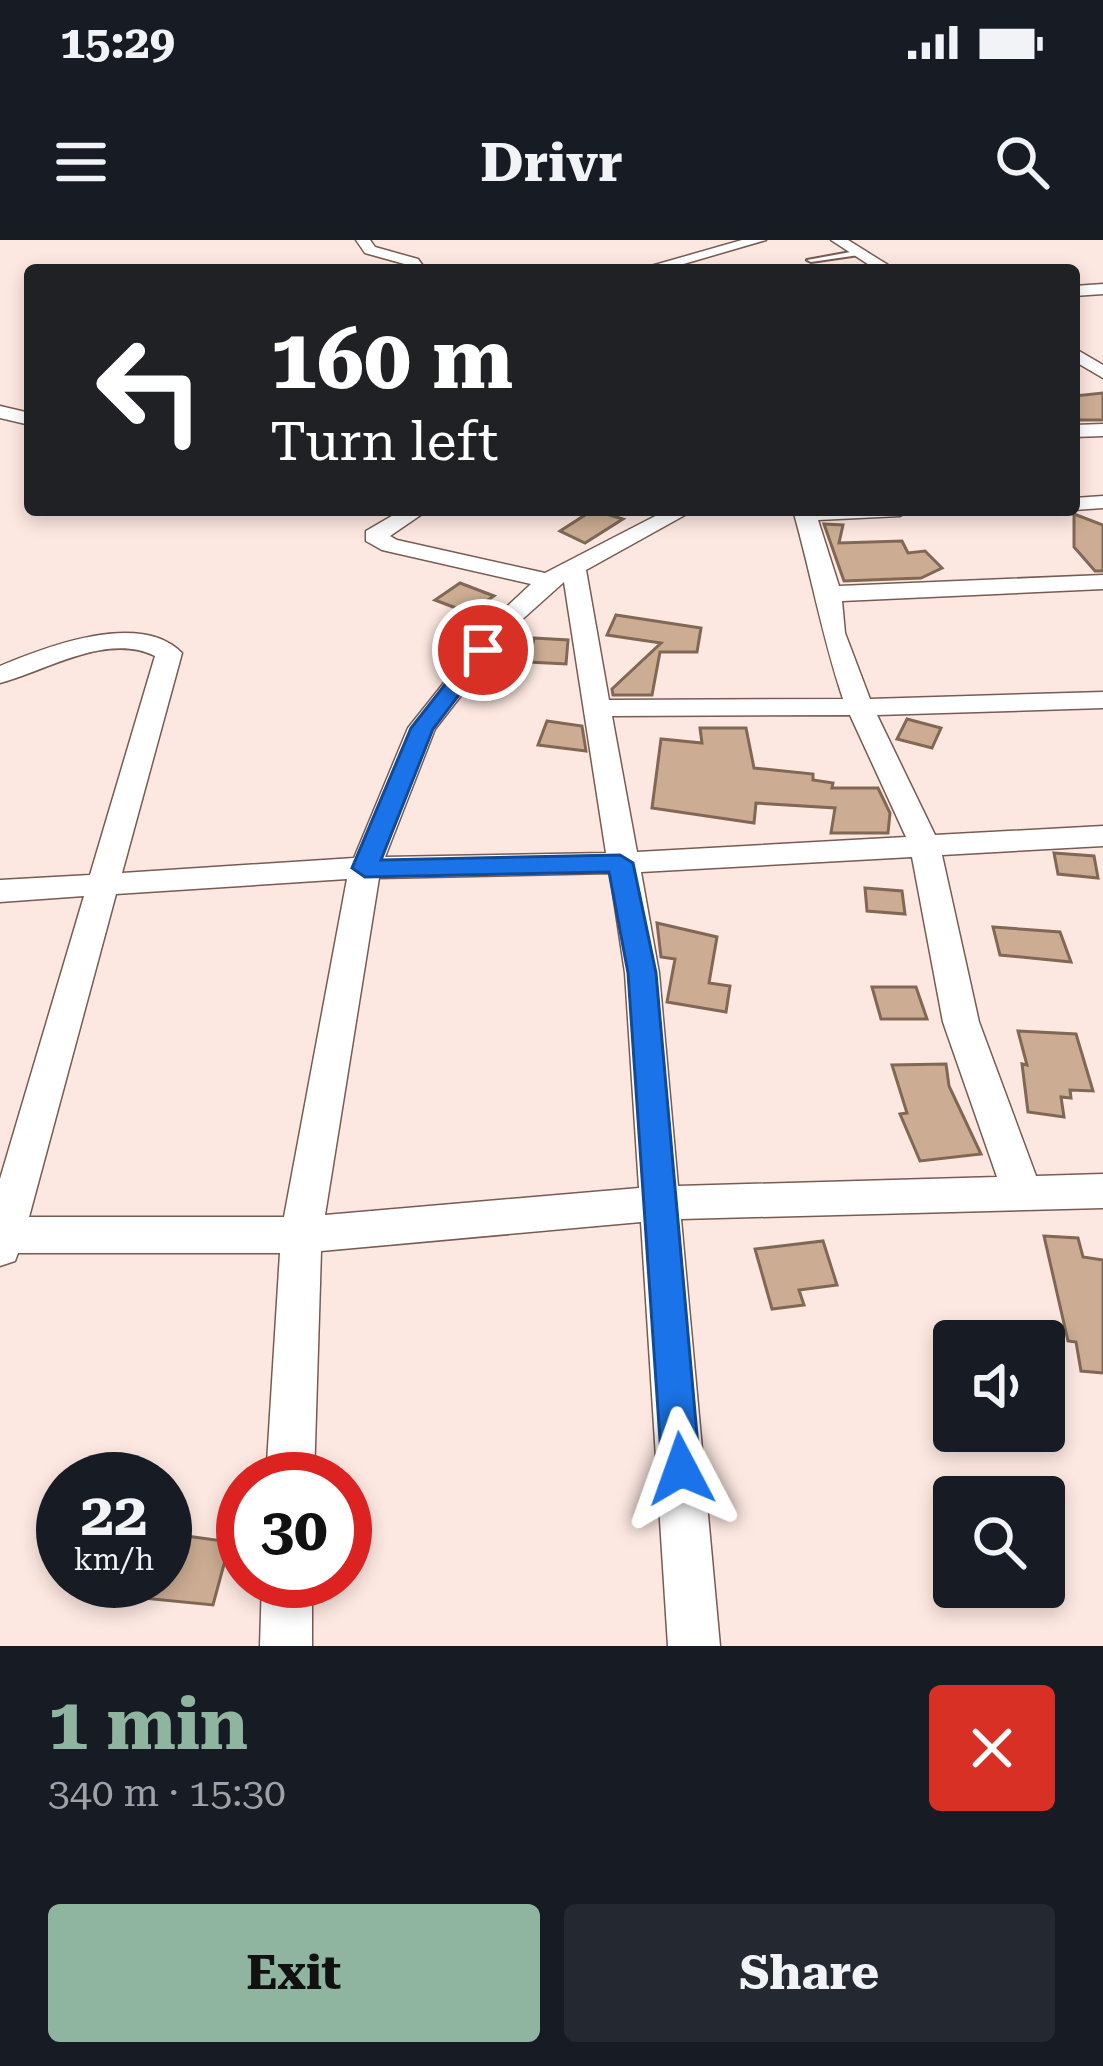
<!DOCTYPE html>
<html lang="en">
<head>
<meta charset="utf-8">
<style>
	body { margin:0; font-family:"Roboto Serif",serif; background:#242831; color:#f1f3f6; height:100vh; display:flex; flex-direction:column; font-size:45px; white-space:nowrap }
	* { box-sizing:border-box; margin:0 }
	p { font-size:39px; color:#9ea1a6 }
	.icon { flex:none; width:66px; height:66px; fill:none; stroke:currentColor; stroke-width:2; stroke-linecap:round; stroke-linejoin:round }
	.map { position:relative; height:1406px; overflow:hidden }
	.details { display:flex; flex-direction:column; background:#171b24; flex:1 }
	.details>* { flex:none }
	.guide { position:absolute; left:24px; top:24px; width:1056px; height:252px; border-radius:12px; box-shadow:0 6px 18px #0003; background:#202124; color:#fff; overflow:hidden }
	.buttons { position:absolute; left:933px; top:1080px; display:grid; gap:24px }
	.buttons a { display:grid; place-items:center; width:132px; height:132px; border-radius:12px; background:#171b24; box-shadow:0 6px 18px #0003; font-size:60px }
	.speed { position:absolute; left:36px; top:1212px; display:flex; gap:24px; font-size:60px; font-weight:700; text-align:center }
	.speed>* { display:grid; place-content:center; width:156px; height:156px; border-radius:50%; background:#171b24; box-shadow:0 6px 18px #0003; line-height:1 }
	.speed small { font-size:30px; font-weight:400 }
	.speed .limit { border:18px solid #d22; background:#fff; color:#111 }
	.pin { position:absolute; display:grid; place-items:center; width:102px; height:102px; color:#fff; margin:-51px; border:6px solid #fff; border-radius:50%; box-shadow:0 3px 12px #0007 }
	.me { position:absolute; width:132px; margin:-66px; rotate:356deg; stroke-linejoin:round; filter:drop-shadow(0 0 9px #0008) }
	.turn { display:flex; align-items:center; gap:42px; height:252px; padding:0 48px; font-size:54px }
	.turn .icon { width:156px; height:156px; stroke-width:2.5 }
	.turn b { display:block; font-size:84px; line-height:102px }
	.round { display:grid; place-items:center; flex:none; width:126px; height:126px; border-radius:12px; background:#242831 }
	.head { display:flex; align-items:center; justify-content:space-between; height:204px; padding:0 48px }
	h1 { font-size:72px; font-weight:700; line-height:90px; color:#8fb4a0 }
	.cta { display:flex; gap:24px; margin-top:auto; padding:24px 48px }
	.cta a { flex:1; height:138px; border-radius:12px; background:#8fb4a0; color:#111; font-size:48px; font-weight:700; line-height:138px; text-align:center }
	.cta a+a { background:#242831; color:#f1f3f6 }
	.status { display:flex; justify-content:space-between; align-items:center; height:84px; padding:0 60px; background:#171b24; direction:ltr }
	.status svg { height:33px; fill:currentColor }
	header { display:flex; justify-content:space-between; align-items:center; height:156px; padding:0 48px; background:#171b24; font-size:54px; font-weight:700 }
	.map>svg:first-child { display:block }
	.building { fill:#ccad93; stroke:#806855; stroke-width:3 }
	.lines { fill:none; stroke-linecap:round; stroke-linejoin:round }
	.lane-casing { stroke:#785b51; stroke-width:4 }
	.street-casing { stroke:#785b51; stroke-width:3 }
	.lane { fill:#fff; fill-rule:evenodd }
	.street { fill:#fff; fill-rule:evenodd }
	.route { fill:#1a73e8; stroke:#114b97; stroke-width:3 }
</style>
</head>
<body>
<div class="status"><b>15:29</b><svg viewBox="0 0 49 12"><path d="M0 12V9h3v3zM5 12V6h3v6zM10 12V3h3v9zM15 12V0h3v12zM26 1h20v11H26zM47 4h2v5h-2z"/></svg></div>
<header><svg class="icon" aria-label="menu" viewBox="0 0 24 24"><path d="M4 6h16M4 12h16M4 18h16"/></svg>Drivr<svg class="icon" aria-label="search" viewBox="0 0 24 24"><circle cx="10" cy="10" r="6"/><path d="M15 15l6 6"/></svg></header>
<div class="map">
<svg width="1103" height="1406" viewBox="0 0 1103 1406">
	<rect width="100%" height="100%" fill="#fde8e1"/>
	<!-- building -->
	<g class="building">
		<path d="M1103,153V180H1080L1074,175V156Z"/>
		<path d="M593,270L623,279L585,303L560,291Z"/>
		<path d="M1074,274L1103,285V331H1095L1074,307Z"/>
		<path d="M824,284L843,285L839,303L902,301L908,313L925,311L942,328L921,338L844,341Z"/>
		<path d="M460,343L494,356L469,373L435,360Z"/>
		<path d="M616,375L701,388L697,412H660L652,455H613L612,449L661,403L607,395Z"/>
		<path d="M534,398L568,400L566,424L529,422Z"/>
		<path d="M907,479L941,488L932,508L897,499Z"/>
		<path d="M547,481L582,486L586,511L538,505Z"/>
		<path d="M700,488H746L754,528L813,534V540L833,543L832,548H878L890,573L888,593H831L835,568L756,563L754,583L652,568L661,499L702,503Z"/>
		<path d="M1054,613L1094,616L1098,638L1058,634Z"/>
		<path d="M865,648L902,651L905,674L867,671Z"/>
		<path d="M657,683L717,697L709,743L730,746L726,772L667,762L675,719L661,717Z"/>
		<path d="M993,687L1060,692L1071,722L1000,715Z"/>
		<path d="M872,747H916L927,779H881Z"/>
		<path d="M1018,791L1076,794L1093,851L1070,850L1071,858L1061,857L1064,877L1028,872L1022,824L1027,825Z"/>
		<path d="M946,824L949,846L981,914L920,921L900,874L907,873L892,825Z"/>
		<path d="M1044,996L1078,998L1083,1017L1103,1020V1133L1081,1131L1076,1102L1068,1101Z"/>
		<path d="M823,1001L837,1045L799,1050L804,1065L772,1069L755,1009Z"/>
		<path d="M172,1294L230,1302L213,1365L122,1356L123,1341H165Z"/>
	</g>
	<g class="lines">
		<!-- lane casing -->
		<g class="lane-casing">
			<path id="lane" d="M856,11L859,15L811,22L807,20Z"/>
		</g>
		<!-- street casing -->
		<g class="street-casing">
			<g id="street">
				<path d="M356,0H370L375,7L418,19L426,30L365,13Z"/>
				<path d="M742,0H766L663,30H637Z"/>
				<path d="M831,0H848L896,30H877Z"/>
				<path d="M1103,44V54L1074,56V46Z"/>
				<path d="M1074,108L1103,125V138L1074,121Z"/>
				<path d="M0,166L30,173V185L0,178Z"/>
				<path d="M1103,184V196L1074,197V185Z"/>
				<path d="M1103,256V268L1074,270H1072L1074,258Z"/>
				<path d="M402,270H428L390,296L397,300L545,333L667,270H694L586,330L609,460L843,459C822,397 811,333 793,270H911L900,276L818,280L839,346L1103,335V349L842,361L845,393L870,459L1103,452V468L877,475L935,595L1103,586V606L942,615L979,782L1036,936L1103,934V968L681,979L720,1406H668L641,982L321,1011L314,1239H266L280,1013H18L15,1021L0,1026V939L84,656L0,662V640L90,635L155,416C107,392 46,431 0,443V426C46,407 140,370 182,413L122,633L354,618L408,488L498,375L531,344L382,310L366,301V291ZM564,342L606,613L385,617L435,489L516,385ZM850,475L906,597L637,612L612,476ZM912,617L943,782L997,937L678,946L659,733L641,632ZM610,633L625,733L639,948L325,975L379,638ZM347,639L284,977H29L116,654Z"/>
				<path d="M262,1341H312V1406H260Z"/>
			</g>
		</g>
		<!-- lane -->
		<use href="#lane" class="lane"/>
		<!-- street -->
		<use href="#street" class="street"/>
	</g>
	<!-- route -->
	<path class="route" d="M476,405L493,410L433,489L381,620L620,615L633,623L656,733L700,1229L695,1243L681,1248L667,1243L662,1229L628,733L609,632L365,637L352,628L411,488Z"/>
</svg>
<div class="buttons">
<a><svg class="icon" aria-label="sound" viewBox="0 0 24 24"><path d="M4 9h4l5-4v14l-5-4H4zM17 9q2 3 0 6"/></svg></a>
<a><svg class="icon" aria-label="search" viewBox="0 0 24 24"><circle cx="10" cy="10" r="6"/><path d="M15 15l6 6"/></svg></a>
</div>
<div class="speed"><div>22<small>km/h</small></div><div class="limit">30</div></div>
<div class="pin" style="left:483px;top:410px;background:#d93025"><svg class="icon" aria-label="arrive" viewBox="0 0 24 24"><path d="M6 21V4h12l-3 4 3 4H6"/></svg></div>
<svg class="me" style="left:681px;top:1229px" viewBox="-20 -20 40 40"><path d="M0-17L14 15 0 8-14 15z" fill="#1a73e8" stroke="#fff" stroke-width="4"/></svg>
<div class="guide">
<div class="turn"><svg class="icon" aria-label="left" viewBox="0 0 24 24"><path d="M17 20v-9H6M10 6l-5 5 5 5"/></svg><div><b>160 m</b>Turn left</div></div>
</div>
</div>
<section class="details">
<div class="head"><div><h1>1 min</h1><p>340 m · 15:30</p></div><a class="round" style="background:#d93025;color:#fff"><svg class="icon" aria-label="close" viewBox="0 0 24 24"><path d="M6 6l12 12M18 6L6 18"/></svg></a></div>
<div class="cta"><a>Exit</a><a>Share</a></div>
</section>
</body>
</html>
